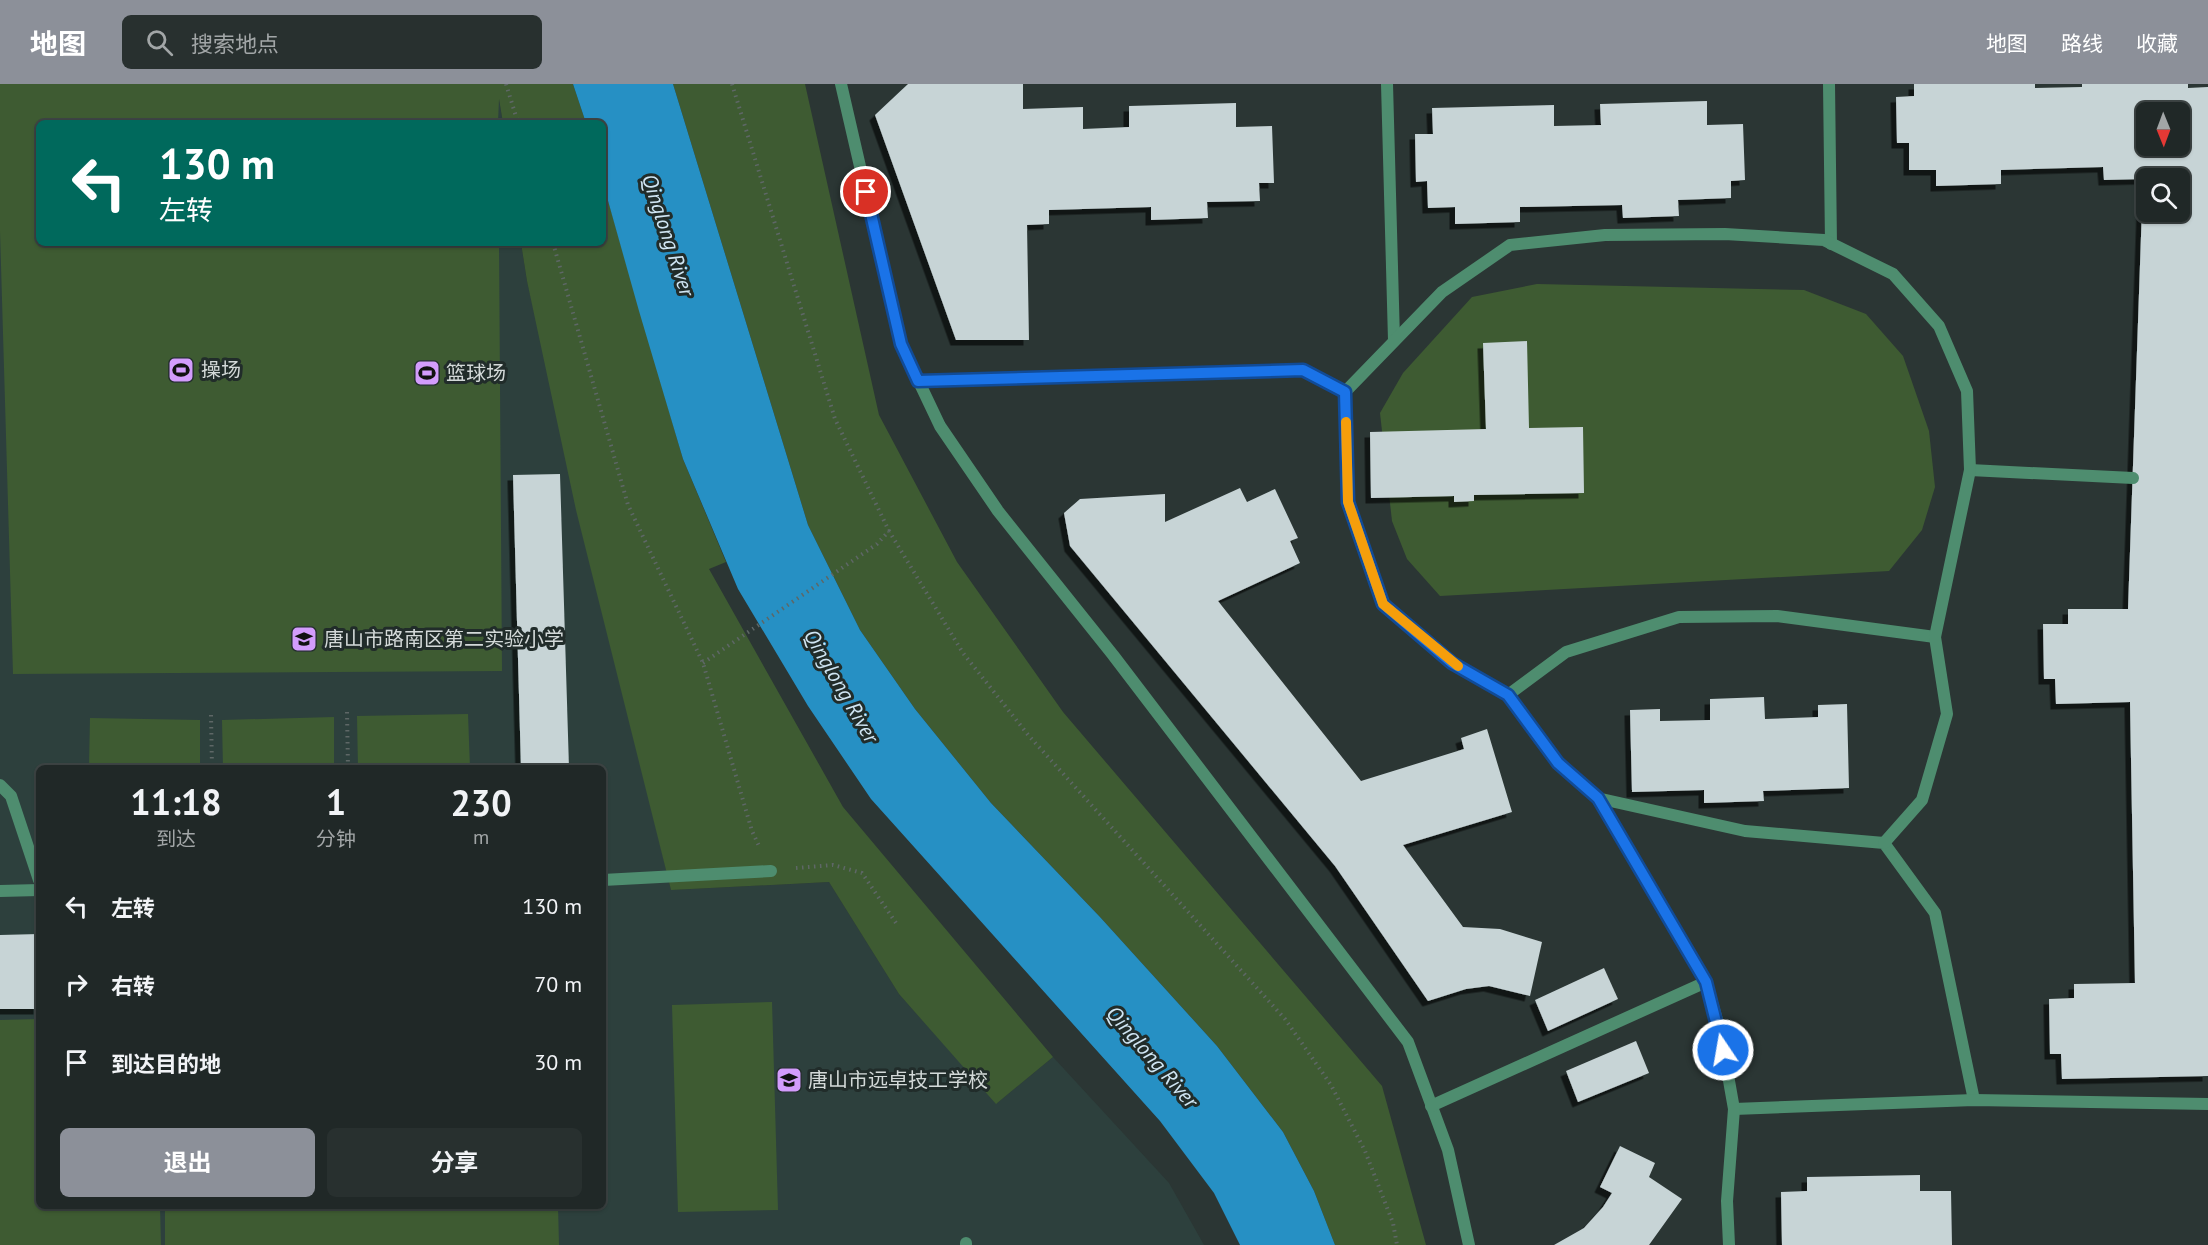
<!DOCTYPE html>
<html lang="zh">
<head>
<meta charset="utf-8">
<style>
	body { margin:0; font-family:"PT Sans","Noto Sans SC",sans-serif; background:#28302f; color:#f1f3f6; height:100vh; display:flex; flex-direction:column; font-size:22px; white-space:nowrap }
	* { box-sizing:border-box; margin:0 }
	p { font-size:20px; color:#a2a6a7 }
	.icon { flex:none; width:33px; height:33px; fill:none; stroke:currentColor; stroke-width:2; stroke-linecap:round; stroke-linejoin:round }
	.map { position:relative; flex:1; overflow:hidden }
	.sheet { position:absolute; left:36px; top:681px; width:570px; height:444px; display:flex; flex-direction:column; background:#202827; border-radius:9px; box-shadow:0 2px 4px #0004,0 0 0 2px #3d4444 }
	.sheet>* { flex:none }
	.banner { position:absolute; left:36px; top:36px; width:570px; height:126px; border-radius:9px; box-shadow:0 2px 4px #0004,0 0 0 2px #3d4444; background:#00695c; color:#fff; overflow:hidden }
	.needle { width:39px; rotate:179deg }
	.tools { position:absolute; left:2136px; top:18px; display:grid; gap:12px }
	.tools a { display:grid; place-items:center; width:54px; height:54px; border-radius:9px; background:#202827; box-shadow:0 2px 4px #0004,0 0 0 2px #3d4444; font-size:30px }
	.pin { position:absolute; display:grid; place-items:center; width:51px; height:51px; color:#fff; margin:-26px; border:3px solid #fff; border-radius:50%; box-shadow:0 2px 6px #0007 }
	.me { position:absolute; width:66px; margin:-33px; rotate:348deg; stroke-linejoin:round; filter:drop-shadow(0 0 4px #0008) }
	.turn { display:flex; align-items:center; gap:21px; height:126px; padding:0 24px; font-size:27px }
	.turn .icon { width:78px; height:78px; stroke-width:2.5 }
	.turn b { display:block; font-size:42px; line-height:51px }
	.eta { display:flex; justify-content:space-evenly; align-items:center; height:102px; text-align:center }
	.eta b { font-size:36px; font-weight:700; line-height:42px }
	.primary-button { display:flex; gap:12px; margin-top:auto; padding:12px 24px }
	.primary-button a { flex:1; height:69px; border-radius:9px; background:#8c9099; color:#fff; font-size:24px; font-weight:700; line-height:69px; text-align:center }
	.primary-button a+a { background:#28302f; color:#f1f3f6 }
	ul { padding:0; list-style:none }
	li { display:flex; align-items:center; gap:18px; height:78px; padding:0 24px }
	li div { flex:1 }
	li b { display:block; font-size:22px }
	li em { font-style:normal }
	header { display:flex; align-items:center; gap:36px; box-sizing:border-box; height:84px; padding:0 30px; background:#8c9099; color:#fff }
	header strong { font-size:28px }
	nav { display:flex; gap:33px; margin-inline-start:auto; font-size:21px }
	.search { width:420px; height:54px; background:#28302f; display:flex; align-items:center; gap:15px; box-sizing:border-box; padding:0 21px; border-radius:9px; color:#a2a6a7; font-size:22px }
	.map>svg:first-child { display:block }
	.built { fill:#2d403d; fill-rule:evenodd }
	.green { fill:#3e5b32 }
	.water { fill:#2690c4 }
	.building { fill:#c7d4d6; fill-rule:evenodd; filter:url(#shadow) }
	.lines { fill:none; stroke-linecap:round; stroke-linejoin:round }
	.path { stroke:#5e6766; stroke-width:4; stroke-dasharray:1.5 4.5; stroke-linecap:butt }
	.lane { stroke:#4e8d6f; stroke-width:12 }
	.route-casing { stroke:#114b97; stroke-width:15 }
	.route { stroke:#1a73e8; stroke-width:10 }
	.slow { stroke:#f59e0b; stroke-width:10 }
	.labels { text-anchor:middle; stroke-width:6; stroke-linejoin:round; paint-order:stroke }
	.poi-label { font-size:20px; fill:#d3d9d8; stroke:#212c2a; text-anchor:start }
	.water-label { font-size:21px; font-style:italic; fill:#d0e6f4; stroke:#212c2a }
</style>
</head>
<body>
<header>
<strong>地图</strong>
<div class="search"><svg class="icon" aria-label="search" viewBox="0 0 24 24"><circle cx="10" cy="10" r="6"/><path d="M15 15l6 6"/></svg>搜索地点</div>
<nav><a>地图</a><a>路线</a><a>收藏</a></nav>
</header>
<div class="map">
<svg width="2208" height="1161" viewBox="0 0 2208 1161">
	<defs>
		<filter id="shadow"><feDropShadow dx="-5.5" dy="5.5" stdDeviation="0" flood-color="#0009"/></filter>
	</defs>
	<rect width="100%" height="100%" fill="#2b3634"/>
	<!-- built -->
	<path class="built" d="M0,0H495L498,9L503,39H39V159H521L527,197L671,806L829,798L899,910L997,1019L1053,973L1169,1099L1204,1161H0ZM39,684H603V1122H39Z"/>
	<!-- green -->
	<g class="green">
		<path d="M0,0H573L586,39H503L499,15L498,39H39V159H499L502,587L13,590L0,147Z"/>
		<path d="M673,0H805L879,331L957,478L1063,628L1382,1002L1426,1161H1335L1314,1107L1283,1048L1217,962L1100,833L991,719L915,625L860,546L808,441Z"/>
		<path d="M603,99L683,375L726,478L709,485L843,723L1053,973L996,1020L899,910L829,798L671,806L576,426L527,197L521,159H603Z"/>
		<path d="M1537,200L1804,206L1866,230L1903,272L1929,347L1935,403L1922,446L1889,487L1440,512L1407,475L1392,437L1380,329L1403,289L1472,213Z"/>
		<path d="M468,630L470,684H358L357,632Z"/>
		<path d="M334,633V684H223L222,636Z"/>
		<path d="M90,634L200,636V684H89Z"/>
		<path d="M772,918L778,1126L678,1128L672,921Z"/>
		<path d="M39,935V1122H160L161,1161H0V936Z"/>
		<path d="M165,1122H558L559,1161H165Z"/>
	</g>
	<!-- water -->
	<path class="water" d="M573,0H673L808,441L860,546L915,625L991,719L1100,833L1217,962L1283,1048L1314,1107L1335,1161H1240L1214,1109L1160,1037L871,715L808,622L738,505L683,375L639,227L603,99V39H586Z"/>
	<!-- building -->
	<g class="building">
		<path d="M908,0H1023V25L1083,23V45L1129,43V22L1236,19V43L1272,42L1274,99H1259L1260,117L1207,118L1208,134L1151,136V123L1049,126V140L1027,141L1029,256H956L875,31Z"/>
		<path d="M1914,0H2035V4L2082,3V0H2188V4L2208,3V992L2062,995L2061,970H2050L2049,915L2074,914V900L2135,899L2130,618L2056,620L2055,595H2044L2043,540H2068V525H2128L2143,95L2104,96L2103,83L2001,86V100L1936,102V86H1909V59H1897L1896,13L1914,12ZM2146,28H2180V62H2146ZM2146,94H2180V128H2146Z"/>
		<path d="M1707,17V41L1743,40L1745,96L1731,97V114L1678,116L1679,132L1623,134L1622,121L1520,123V138L1455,140V123L1428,124L1427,97L1416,98L1415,50H1433L1432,24L1554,21V42L1601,41L1600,20Z"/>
		<path d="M1527,257L1529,344L1583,343L1584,409L1474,411V417L1454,418V412L1371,414L1370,348L1486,345L1483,259Z"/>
		<path d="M560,390L569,684H521L513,391Z"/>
		<path d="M1240,404L1247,418L1275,405L1298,454L1290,457L1300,479L1218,517L1361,697L1464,665L1461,654L1487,645L1512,728L1403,761L1463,843L1500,845L1542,858L1530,912L1489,902L1466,905L1428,917L1335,782L1070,462L1064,429L1080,415L1165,410V438Z"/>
		<path d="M1764,613L1765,635L1818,633V621L1847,620L1849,704L1763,707L1764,717L1704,719V706L1632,708L1630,626L1660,625V637L1710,636V615Z"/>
		<path d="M39,850V925H0V851Z"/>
		<path d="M1604,884L1618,915L1548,947L1535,916Z"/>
		<path d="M1636,957L1649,989L1578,1018L1566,987Z"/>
		<path d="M1620,1062L1655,1079L1649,1093L1682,1115L1649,1161H1554L1584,1144L1603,1123L1612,1109L1600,1103Z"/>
		<path d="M1920,1091V1107H1951L1952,1161H1782L1781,1108L1807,1107V1093Z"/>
	</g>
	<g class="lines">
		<!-- path -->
		<g class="path">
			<path d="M506,0L518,39"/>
			<path d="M732,0L835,335L889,447"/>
			<path d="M553,159L628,421L703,579L752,747L759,762"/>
			<path d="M703,579L877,460L889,447L963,569L1029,652L1285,935L1331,1001L1365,1067L1393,1139L1397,1161"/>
			<path d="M347,628L348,684"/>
			<path d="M211,631L212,684"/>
			<path d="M796,784L833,781L862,789L896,839"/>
		</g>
		<!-- lane -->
		<g class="lane">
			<path d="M841,0L901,260L940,342L998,427L1113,571L1408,958L1448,1066L1469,1161"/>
			<path d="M1387,0L1394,256"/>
			<path d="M1829,0L1831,160"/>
			<path d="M918,297L1303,286L1345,308"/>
			<path d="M1970,386L2133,394"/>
			<path d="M1508,611L1566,568L1679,533L1777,532L1935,553"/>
			<path d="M0,701L11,712L39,796"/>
			<path d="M1597,714L1745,747L1884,759L1935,829L1974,1016"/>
			<path d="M603,796L771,787"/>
			<path d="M0,807L39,806"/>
			<path d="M1431,1022L1706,898"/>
			<path d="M1734,1025L1974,1016L2208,1020"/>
			<path d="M966,1159V1161"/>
			<path d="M1729,1161L1727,1117L1734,1025L1720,946L1706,898L1597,714L1558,679L1508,611L1452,579L1383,520L1348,418L1345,308L1442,208L1510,161L1605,151L1725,150L1824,156L1893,190L1939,242L1967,307L1970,386L1935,553L1947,630L1922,716L1884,759"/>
		</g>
	</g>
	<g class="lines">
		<!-- route casing -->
		<g class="route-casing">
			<path id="route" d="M866,108L901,260L918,297L1303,286L1345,308L1348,418L1383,520L1452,579L1508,611L1558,679L1598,714L1706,898L1723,966"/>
		</g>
		<!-- route -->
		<use href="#route" class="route"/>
		<!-- slow -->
		<path class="slow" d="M1346,338L1348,418L1383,520L1458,582"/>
	</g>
	<!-- icons -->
	<defs>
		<g id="stadium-square" transform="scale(1.35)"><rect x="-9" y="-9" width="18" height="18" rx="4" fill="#d39cfc" stroke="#212c2a"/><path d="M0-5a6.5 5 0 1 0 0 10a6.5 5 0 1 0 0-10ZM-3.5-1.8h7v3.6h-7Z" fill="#111"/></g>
		<g id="school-square" transform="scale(1.35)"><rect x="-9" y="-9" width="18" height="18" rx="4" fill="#d39cfc" stroke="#212c2a"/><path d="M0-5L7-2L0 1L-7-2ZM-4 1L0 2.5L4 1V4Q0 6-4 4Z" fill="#111"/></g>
	</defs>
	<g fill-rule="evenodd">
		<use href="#stadium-square" x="181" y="286"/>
		<use href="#stadium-square" x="427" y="289"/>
		<use href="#school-square" x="304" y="555"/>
		<use href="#school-square" x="789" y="996"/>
	</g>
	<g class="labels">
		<!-- poi labels -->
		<g class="poi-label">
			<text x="201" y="293">操场</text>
			<text x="446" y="296">篮球场</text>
			<text x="324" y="562">唐山市路南区第二实验小学</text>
			<text x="808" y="1003">唐山市远卓技工学校</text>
		</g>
		<!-- water labels -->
		<g class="water-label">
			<text transform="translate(668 151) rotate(72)" y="7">Qinglong River</text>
			<text transform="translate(841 602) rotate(60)" y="7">Qinglong River</text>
			<text transform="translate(1152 973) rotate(49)" y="7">Qinglong River</text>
		</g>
	</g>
</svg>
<div class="tools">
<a><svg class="needle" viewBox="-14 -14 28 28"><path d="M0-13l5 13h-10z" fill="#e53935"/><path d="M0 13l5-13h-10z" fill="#a2a6a7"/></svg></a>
<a><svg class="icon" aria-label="search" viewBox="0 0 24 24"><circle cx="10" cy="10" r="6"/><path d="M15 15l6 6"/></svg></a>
</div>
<div class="pin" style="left:866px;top:108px;background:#d93025"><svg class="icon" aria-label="arrive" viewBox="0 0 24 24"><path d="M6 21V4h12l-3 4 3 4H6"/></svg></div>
<svg class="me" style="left:1723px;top:966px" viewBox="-20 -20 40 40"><circle r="17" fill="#1a73e8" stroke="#fff" stroke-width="3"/><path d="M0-11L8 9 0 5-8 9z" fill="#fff"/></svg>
<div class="banner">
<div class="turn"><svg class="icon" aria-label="left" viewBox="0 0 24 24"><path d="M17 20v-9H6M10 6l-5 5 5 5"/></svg><div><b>130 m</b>左转</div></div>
</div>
<section class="sheet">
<div class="eta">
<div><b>11:18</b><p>到达</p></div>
<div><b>1</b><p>分钟</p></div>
<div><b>230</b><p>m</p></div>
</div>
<ul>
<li><svg class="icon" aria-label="left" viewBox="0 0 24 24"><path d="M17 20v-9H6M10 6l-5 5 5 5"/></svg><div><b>左转</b></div><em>130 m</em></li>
<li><svg class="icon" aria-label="right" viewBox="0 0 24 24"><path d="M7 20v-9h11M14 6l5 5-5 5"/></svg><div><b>右转</b></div><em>70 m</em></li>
<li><svg class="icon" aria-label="arrive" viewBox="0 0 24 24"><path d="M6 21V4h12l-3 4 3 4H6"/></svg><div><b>到达目的地</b></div><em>30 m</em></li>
</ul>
<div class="primary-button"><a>退出</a><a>分享</a></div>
</section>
</div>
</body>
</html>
